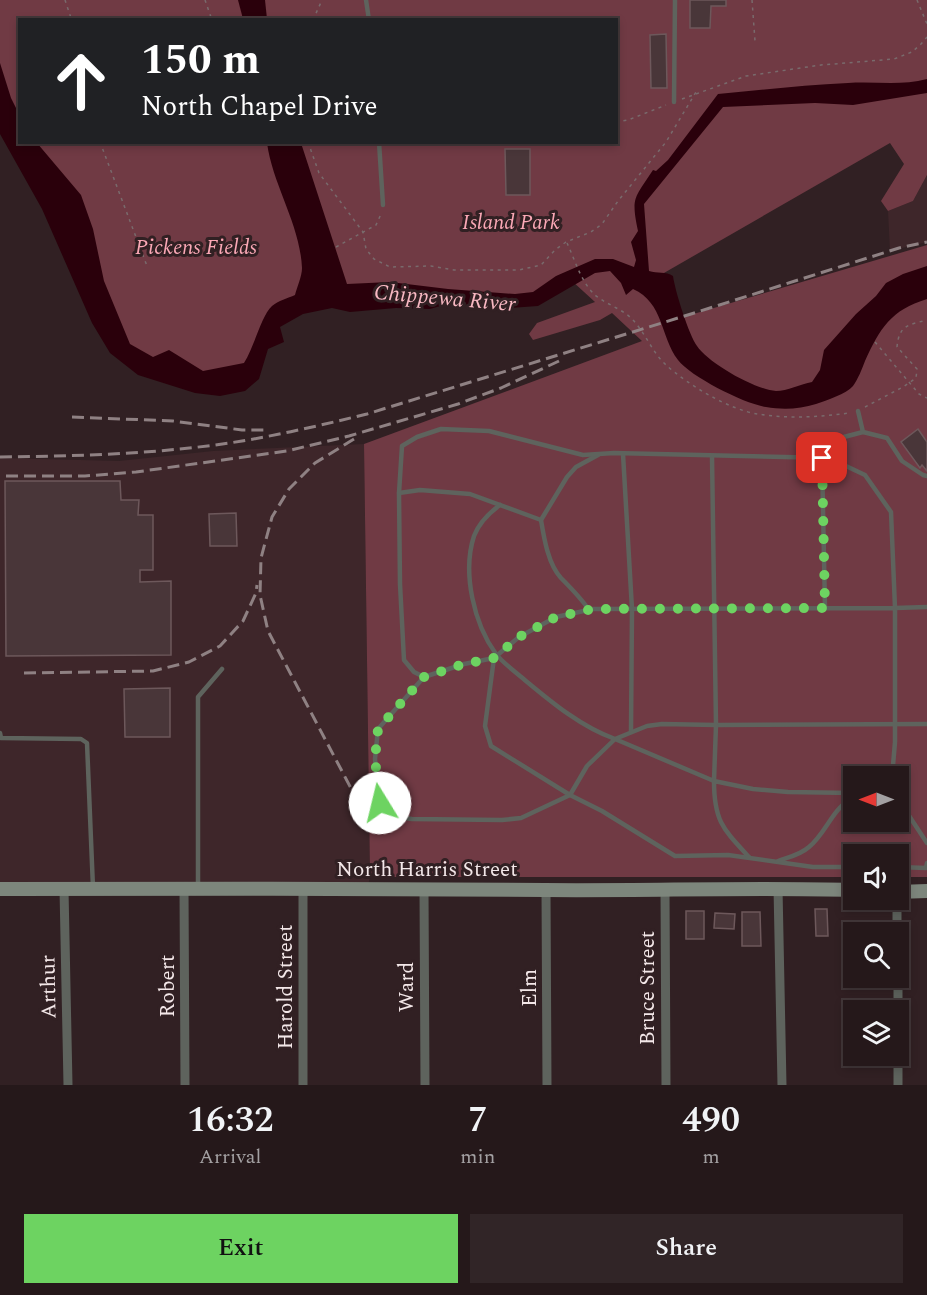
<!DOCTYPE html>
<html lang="en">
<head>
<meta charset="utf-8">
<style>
	body { margin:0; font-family:Spectral,serif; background:#312527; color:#f1f3f6; height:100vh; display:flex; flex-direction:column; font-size:22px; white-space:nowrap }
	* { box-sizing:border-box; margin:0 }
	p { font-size:20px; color:#a3a0a2 }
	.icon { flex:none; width:33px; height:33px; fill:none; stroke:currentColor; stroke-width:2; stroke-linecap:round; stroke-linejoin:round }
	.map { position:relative; height:1085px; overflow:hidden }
	.drawer { display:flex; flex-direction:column; background:#25181a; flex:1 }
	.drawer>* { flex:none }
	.guide { position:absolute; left:18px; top:18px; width:600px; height:126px; border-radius:0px; box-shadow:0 3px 9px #0003,0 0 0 2px #423739; background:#202124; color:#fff; overflow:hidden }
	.needle { width:39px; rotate:270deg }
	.buttons { position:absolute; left:843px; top:766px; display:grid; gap:12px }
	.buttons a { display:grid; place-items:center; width:66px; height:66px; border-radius:0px; background:#25181a; box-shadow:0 3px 9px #0003,0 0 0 2px #423739; font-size:30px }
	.pin { position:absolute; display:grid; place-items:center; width:51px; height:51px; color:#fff; margin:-26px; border-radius:12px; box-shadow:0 3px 9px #0006 }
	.me { position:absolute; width:66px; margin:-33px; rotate:351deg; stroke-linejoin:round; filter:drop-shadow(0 0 4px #0008) }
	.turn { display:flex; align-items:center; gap:21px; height:126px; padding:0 24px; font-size:27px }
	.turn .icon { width:78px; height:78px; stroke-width:2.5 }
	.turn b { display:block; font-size:42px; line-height:51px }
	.eta { display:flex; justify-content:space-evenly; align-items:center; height:102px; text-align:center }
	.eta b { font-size:36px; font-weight:600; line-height:42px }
	.button { display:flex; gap:12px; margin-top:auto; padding:12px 24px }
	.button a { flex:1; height:69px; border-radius:0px; background:#6dd361; color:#111; font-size:24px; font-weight:600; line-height:69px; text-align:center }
	.button a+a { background:#312527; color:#f1f3f6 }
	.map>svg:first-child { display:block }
	.built { fill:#3e262a }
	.green { fill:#703a44; fill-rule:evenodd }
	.water { fill:#2a000b }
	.building { fill:#493639; stroke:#6d585b; stroke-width:1.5 }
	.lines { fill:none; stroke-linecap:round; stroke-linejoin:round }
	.path { stroke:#796a6c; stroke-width:1.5; stroke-dasharray:3 4.5; stroke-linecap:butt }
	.lane { stroke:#5e635d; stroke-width:4.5 }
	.street { stroke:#5e635d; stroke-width:9 }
	.secondary { stroke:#7d867c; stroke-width:14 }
	.rail { stroke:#8f8183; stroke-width:3; stroke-dasharray:12 6; stroke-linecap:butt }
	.route { stroke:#6dd361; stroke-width:10; stroke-dasharray:0 18 }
	.labels { text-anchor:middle; stroke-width:6; stroke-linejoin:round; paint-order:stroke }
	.park-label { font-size:21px; font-style:italic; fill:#fba8b6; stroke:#312023 }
	.street-label { font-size:21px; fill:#f3e7e8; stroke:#312023 }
	.water-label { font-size:22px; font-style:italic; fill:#f8b8c2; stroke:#312023 }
</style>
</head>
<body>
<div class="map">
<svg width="927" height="1085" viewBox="0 0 927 1085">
	<rect width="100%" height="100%" fill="#312023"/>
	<!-- built -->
	<g class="built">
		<path d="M927,175V242L890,251L888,211L913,201Z"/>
		<path d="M364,444L370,877L367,889L0,891V458L119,461L213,451Z"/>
	</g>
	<!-- green -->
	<path class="green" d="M0,0H927V175L913,201L888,211L881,201L904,164L890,143L650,281L673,320L927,245V877H899L898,855H854L853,877H370L364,444L642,341L612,313L600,320L533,340L529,334L537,323L595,302L572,281L531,304L392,291L278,312L248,378L219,388L125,346L23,143L616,142V20H20L19,138L0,108ZM854,777H898V822H854Z"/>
	<!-- water -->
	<g class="water">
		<path d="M238,0H265L267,19H243Z"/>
		<path d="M0,63L11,98L19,114L20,142L37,143L81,195L93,229L104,281L130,344L153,357L169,350L203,371L244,363C254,348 261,316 272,306C278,301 288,298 295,295C297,287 302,276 302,268C300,224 273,186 267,143H301L347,284L390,282L448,289L515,294L533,292L556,276L595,259H613L634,267L636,260L631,242L638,231C631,197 634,199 653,170L656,171L668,160L718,94C761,90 804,85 848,83C874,81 901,86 927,79V93L853,105L815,103L723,107L644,204L649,271C657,274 666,271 673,276C675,291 689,335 697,346C708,363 756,390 776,391C787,391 801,384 812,382L820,370L824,350L856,314L876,296L886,283L903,274L927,266V299C891,310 880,328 865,361C862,369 858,379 853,386C846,394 827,400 816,404C800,409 783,410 766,407C745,404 691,377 678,360C660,336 664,303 633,289L626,295L621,283L610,271L595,273L538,306L510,308L479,307L454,302L430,309L396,308L350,312L332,308L303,314L280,327L284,342L268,349L259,379L245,391L220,396L195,393L138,375L110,353L92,323L42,209L0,134Z"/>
	</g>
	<!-- building -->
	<g class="building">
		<path d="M690,0H726V6H711L710,28H690Z"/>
		<path d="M666,34L667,88H651L650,35Z"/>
		<path d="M505,149H530V195H506Z"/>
		<path d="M918,429L927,442V471L922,465L920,468L901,442Z"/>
		<path d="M5,481H120L121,500H139L138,515H153V570H140V582L171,581V655L6,656Z"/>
		<path d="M236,513L237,546H210L209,514Z"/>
		<path d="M170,688V737H125L124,689Z"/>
		<path d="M815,909H827L828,936H816Z"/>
		<rect x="686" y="911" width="18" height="28"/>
		<path d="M742,912H760L761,946H742Z"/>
		<path d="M715,913L735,914L734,929L714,928Z"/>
	</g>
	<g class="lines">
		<!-- path -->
		<g class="path">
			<path d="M65,0L71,18"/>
			<path d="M205,0L212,20"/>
			<path d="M752,0L755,41"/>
			<path d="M917,0L927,24"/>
			<path d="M59,17L72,20"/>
			<path d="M313,20L322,0"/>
			<path d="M682,99L746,76L821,65L894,59L912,52L921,44L927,37"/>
			<path d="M616,122L628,120L666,105"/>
			<path d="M100,142L147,266"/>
			<path d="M308,142L319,173L363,232L366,249L374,259L390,267L431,266L454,270H519L541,265L555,250L566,242L591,232L602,224L618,201L666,142L696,92"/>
			<path d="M567,243C575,260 581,282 595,295C607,305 623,309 633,320C646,334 652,352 666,365C687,384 729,410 758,414C788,419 820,417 849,413"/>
			<path d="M336,247L376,225L382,212"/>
			<path d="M875,342L919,394L927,398"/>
			<path d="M865,407L903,387L916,378L917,369L897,347C899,325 908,325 927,320"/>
		</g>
		<!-- lane -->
		<g class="lane">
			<path d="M366,0L369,20"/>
			<path d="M674,102L675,0"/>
			<path d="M379,142L383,205"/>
			<path d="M858,411L863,432"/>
			<path d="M623,454L632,609L631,731"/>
			<path d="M712,456L716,725L927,724"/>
			<path d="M822,458L825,608"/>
			<path d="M829,458L840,438L863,432L887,438L902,461L923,475L927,476"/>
			<path d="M399,493L420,490L470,494L541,520"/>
			<path d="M589,610C581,598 571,588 561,578C548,564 544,538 541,520L567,477L576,467L598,455"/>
			<path d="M494,658L485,726L491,746L570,795L602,811L675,856L728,855L813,867H854"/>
			<path d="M424,677L378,729L375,759L378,793L380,803L396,817L412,819L502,820L521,818L570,795L587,766L615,739L714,781L716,725L662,724L647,726L615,739C579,726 549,700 520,676C512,669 502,662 496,654C474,624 462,573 474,536C479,523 489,513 500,505"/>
			<path d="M0,733L1,738L81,739L87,743L93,888"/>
			<path d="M892,777L895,742V608L891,512L865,475L829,458L614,453L583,455L489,431L441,429L417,437L402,446L399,493L400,584L404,660L414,672L424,677L464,664L494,658L519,637L556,617L593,609L895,608L927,607"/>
			<path d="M898,799L927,843"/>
			<path d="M749,857C723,829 714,821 714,781L753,789L788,792L854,793"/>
			<path d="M778,861C789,857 800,855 809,847C827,832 832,808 854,797"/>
			<path d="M898,867L926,868L927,863"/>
			<path d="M198,887V697L222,669"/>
		</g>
		<!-- street -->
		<g class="street">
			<path d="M184,887L185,1085"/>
			<path d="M778,888L782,1085"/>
			<path d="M64,889L68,1085"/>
			<path d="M303,889V1085"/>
			<path d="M424,889L425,1085"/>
			<path d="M546,890L547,1085"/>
			<path d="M665,890L666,1085"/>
			<path d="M897,900V933"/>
			<path d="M898,978V1011"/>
			<path d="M898,1056V1085"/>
		</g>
		<!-- secondary -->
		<g class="secondary">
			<path d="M0,889C182,888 363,889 545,890C648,891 751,887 854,890"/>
			<path d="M898,892L927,891"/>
		</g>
		<!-- rail -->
		<g class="rail">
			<path d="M72,417L173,421L242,430H268"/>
			<path d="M354,439L315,463L289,489L272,517L261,558L260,595L268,631L363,811"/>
			<path d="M0,457C80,456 162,454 242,441C284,434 326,424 367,414L691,314L899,248L927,242"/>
			<path d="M6,476H85L136,472L287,451L349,436L458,404L501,388L559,361"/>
			<path d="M24,673L153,671L189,662L220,646L243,621L256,593L257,585"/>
		</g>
	</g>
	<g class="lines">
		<!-- route -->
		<path class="route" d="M380,803L375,759L378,729L424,677L464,664L494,658L519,637L556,617L593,609L825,608L822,458"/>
	</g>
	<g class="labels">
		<!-- park labels -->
		<g class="park-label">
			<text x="511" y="229">Island Park</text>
			<text x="196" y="254">Pickens Fields</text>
		</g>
		<!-- street labels -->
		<g class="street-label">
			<text x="427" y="876">North Harris Street</text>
			<text transform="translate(167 986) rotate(-90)" y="7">Robert</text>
			<text transform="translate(48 987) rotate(-91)" y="7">Arthur</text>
			<text transform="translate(285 987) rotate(-90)" y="7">Harold Street</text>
			<text transform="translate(406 987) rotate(-90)" y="7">Ward</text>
			<text transform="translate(529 988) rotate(-90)" y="7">Elm</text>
			<text transform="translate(647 988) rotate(-90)" y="7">Bruce Street</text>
		</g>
		<!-- water labels -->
		<g class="water-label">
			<text transform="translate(445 297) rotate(5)" y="8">Chippewa River</text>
		</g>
	</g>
</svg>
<div class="buttons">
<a><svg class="needle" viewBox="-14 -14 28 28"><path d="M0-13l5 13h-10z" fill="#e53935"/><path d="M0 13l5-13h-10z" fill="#a3a0a2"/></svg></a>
<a><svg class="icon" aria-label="sound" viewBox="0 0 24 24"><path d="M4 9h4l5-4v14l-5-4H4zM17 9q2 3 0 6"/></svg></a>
<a><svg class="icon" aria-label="search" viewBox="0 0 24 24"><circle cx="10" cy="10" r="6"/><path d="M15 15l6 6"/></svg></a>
<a><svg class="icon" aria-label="layers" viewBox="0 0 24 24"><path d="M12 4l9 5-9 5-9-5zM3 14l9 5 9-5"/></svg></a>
</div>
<div class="pin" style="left:822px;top:458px;background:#d93025"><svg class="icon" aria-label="arrive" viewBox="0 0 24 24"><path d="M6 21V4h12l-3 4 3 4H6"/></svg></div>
<svg class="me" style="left:380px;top:803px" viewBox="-20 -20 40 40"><circle r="19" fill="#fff"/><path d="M0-13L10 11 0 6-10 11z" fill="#6dd361"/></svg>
<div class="guide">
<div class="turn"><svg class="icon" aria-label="ahead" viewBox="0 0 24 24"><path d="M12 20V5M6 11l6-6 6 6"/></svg><div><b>150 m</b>North Chapel Drive</div></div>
</div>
</div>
<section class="drawer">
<div class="eta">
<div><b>16:32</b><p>Arrival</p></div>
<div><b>7</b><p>min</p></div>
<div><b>490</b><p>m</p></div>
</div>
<div class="button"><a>Exit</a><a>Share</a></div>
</section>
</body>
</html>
